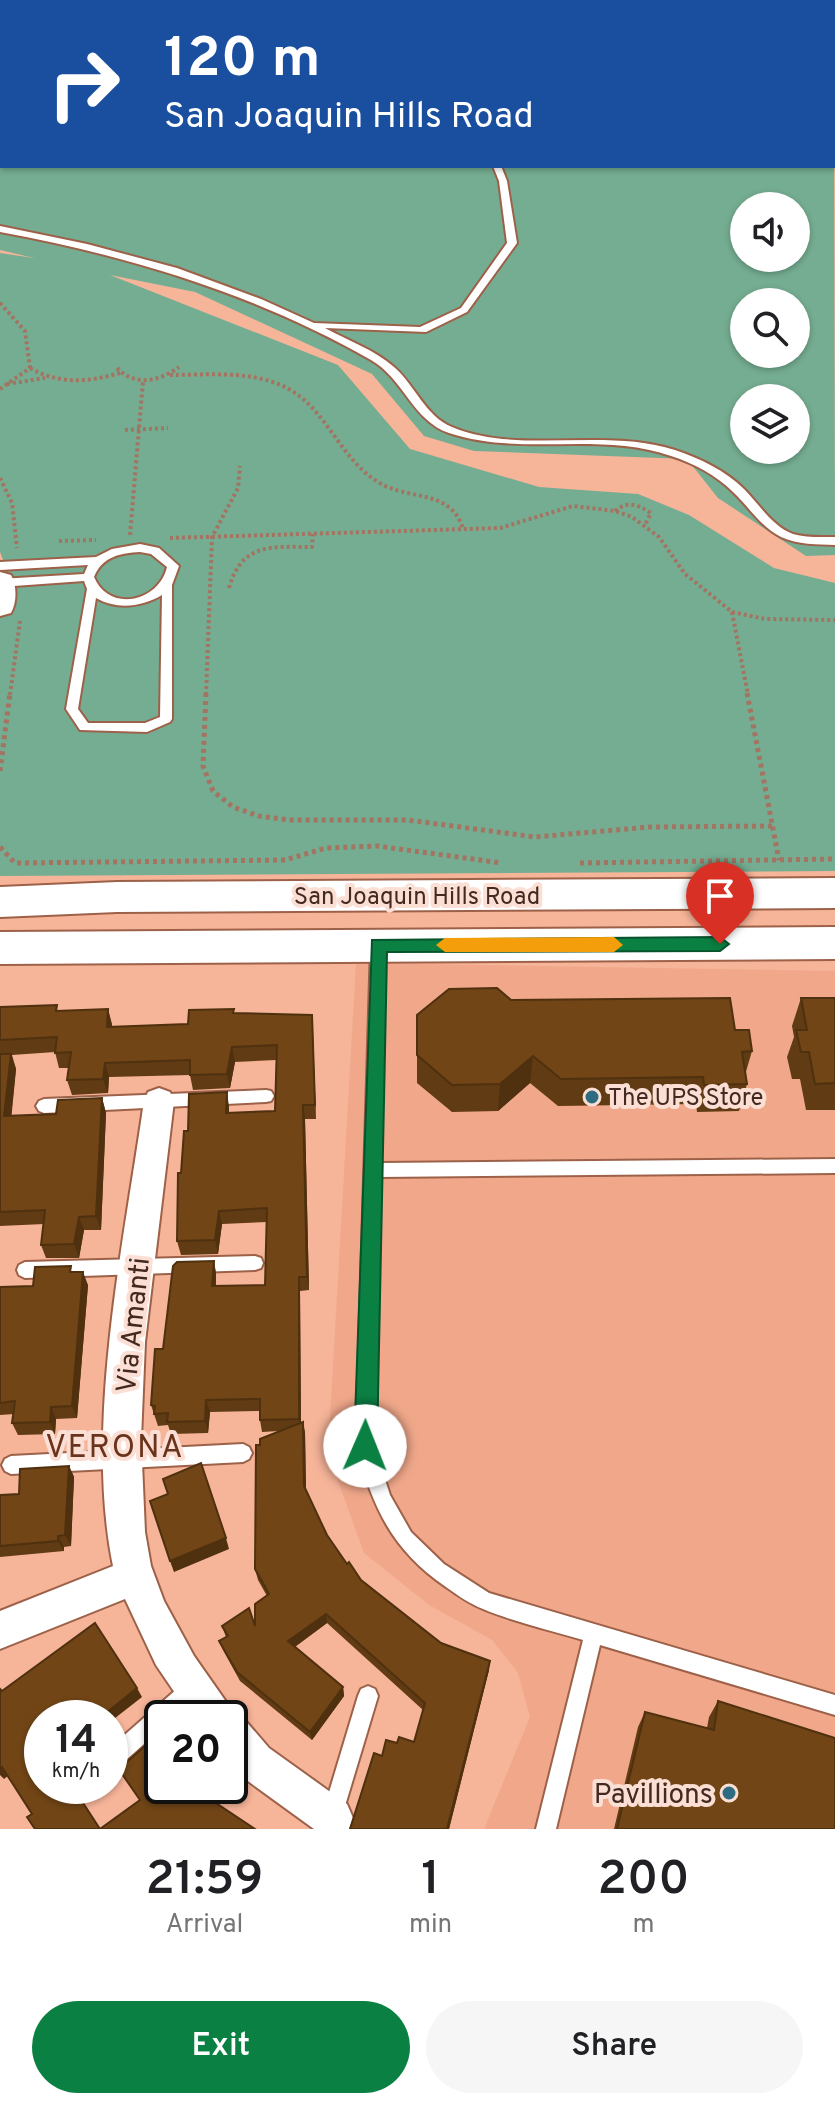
<!DOCTYPE html>
<html lang="en">
<head>
<meta charset="utf-8">
<style>
	body { margin:0; font-family:Overpass,sans-serif; background:#f6f6f6; color:#202124; height:100vh; display:flex; flex-direction:column; font-size:30px; white-space:nowrap }
	* { box-sizing:border-box; margin:0 }
	p { font-size:26px; color:#757577 }
	.icon { flex:none; width:44px; height:44px; fill:none; stroke:currentColor; stroke-width:2; stroke-linecap:round; stroke-linejoin:round }
	.map { position:relative; height:1829px; overflow:hidden }
	.details { display:flex; flex-direction:column; background:#fff; flex:1 }
	.details>* { flex:none }
	.banner { position:absolute; left:0px; top:0px; width:836px; height:168px; box-shadow:0 2px 6px #0004; background:#1a4fa0; color:#fff; overflow:hidden }
	.controls { position:absolute; left:730px; top:192px; display:grid; gap:16px }
	.controls a { display:grid; place-items:center; width:80px; height:80px; border-radius:50%; background:#fff; box-shadow:0 2px 6px #0004; font-size:40px }
	.speed { position:absolute; left:24px; top:1700px; display:flex; gap:16px; font-size:40px; font-weight:700; text-align:center }
	.speed>* { display:grid; place-content:center; width:104px; height:104px; border-radius:50%; background:#fff; box-shadow:0 2px 6px #0004; line-height:1 }
	.speed small { font-size:20px; font-weight:400 }
	.speed .limit { border:4px solid #111; border-radius:12px; background:#fff; color:#111 }
	.pin { position:absolute; display:grid; place-items:center; width:68px; height:68px; color:#fff; margin:-82px -34px; border-radius:50% 50% 50% 0; rotate:-45deg; box-shadow:0 0 8px #0007 }
	.pin .icon { rotate:45deg }
	.me { position:absolute; width:88px; margin:-44px; rotate:1deg; stroke-linejoin:round; filter:drop-shadow(0 0 6px #0008) }
	.turn { display:flex; align-items:center; gap:28px; height:168px; padding:0 32px; font-size:36px }
	.turn .icon { width:104px; height:104px; stroke-width:2.5 }
	.turn b { display:block; font-size:56px; line-height:68px }
	.eta { display:flex; justify-content:space-evenly; align-items:center; height:136px; text-align:center }
	.eta b { font-size:48px; font-weight:600; line-height:56px }
	.cta { display:flex; gap:16px; margin-top:auto; padding:16px 32px }
	.cta a { flex:1; height:92px; border-radius:48px; background:#0b8043; color:#fff; font-size:32px; font-weight:600; line-height:92px; text-align:center }
	.cta a+a { background:#f6f6f6; color:#202124 }
	.map>svg:first-child { display:block }
	.built { fill:#f1a88a }
	.green { fill:#75ad92; fill-rule:evenodd }
	.lines { fill:none; stroke-linecap:round; stroke-linejoin:round }
	.service-casing { stroke:#9d6149; stroke-width:4 }
	.minor-casing { stroke:#9d6149; stroke-width:4 }
	.tertiary-casing { stroke:#9d6149; stroke-width:4 }
	.secondary-casing { stroke:#9d6149; stroke-width:4 }
	.primary-casing { stroke:#9d6149; stroke-width:4 }
	.path-far2 { stroke:#a37461; stroke-width:3; stroke-dasharray:2 2; stroke-linecap:butt }
	.path-far1 { stroke:#a37461; stroke-width:4; stroke-dasharray:3 3; stroke-linecap:butt }
	.path { stroke:#a37461; stroke-width:5; stroke-dasharray:4 4; stroke-linecap:butt }
	.service { fill:#fff; fill-rule:evenodd }
	.minor { fill:#fff; fill-rule:evenodd }
	.tertiary { fill:#fff; fill-rule:evenodd }
	.secondary { fill:#fff; fill-rule:evenodd }
	.primary { fill:#fff; fill-rule:evenodd }
	.wall { fill:#613b13 }
	.shaded-wall { fill:#4f300f }
	.building { fill:#714516; stroke:#4f300f; stroke-width:2 }
	.route { fill:#0b8043; stroke:#07532c; stroke-width:2 }
	.slow { fill:#f59e0b }
	.poi-dot { fill:#2d6c81; stroke:#fbdfd4; stroke-width:3 }
	.labels { text-anchor:middle; stroke-width:8; stroke-linejoin:round; paint-order:stroke }
	.street-label { font-size:24px; fill:#43291f; stroke:#fbdfd4 }
	.poi-label { font-size:24px; fill:#43291f; stroke:#fbdfd4; text-anchor:start }
	.near-street-label { font-size:28px; fill:#43291f; stroke:#fbdfd4 }
	.near-poi-label { font-size:28px; fill:#43291f; stroke:#fbdfd4; text-anchor:end }
	.near-neighbourhood-label { font-size:32px; letter-spacing:2px; fill:#6a331c; stroke:#fbdfd4 }
</style>
</head>
<body>
<div class="map">
<svg width="835" height="1829" viewBox="0 0 835 1829">
	<rect width="100%" height="100%" fill="#f6b499"/>
	<!-- built -->
	<path class="built" d="M356,963L835,971V1829H484L530,1717L518,1673L492,1640L429,1605L364,1553L328,1453Z"/>
	<!-- green -->
	<path class="green" d="M0,0L682,2H2V166H834V101L835,555L806,556L718,498L687,459L474,451L424,436L372,374L195,292L110,275L338,365L410,449L539,487L638,494L689,515L774,568L835,583V871L0,876V611L4,562L0,552V253L34,258L0,250ZM744,206H796V258H744ZM744,302H796V354H744ZM744,398H796V450H744Z"/>
	<g class="lines">
		<!-- service casing -->
		<g class="service-casing">
			<g id="service">
				<path d="M521,0H529L520,2Z"/>
				<path d="M834,128L835,129V136L834,135Z"/>
				<path d="M493,166H501L507,181L517,243L467,312L426,332L325,328C347,340 375,350 394,367C415,385 425,416 452,427C519,455 604,427 675,450C699,458 726,471 744,489C759,504 772,526 793,534C806,538 821,537 835,537V545C817,544 798,545 781,537C761,527 749,507 733,492C716,475 693,463 671,456C599,431 521,457 449,433C413,421 403,378 371,360C255,294 130,256 0,232V226L87,244L177,268L261,299L314,323L420,327L461,308L507,243L499,181Z"/>
				<path d="M140,544L159,548L179,566L172,585V719L170,722L147,732L80,730L66,709L87,589L84,581L0,587V579L84,574L88,565L0,570V562L96,557L112,549ZM140,552L151,554L167,567C159,602 109,613 94,577C102,557 120,553 140,552ZM162,595L160,717L145,723H88L78,709L96,598C117,610 142,607 162,595Z"/>
				<path d="M378,939L383,941L385,945L380,1163L835,1159V1173L380,1177L374,1446L390,1495L411,1532L444,1564L489,1593L835,1695V1715L600,1645L556,1829H536L583,1640C550,1630 514,1622 483,1609C470,1604 457,1595 446,1587C392,1550 373,1508 356,1446L371,945L373,941Z"/>
				<path d="M266,1090L271,1091L274,1096L271,1101L266,1102L44,1113L39,1111L36,1106L39,1101L44,1099Z"/>
				<path d="M255,1256L261,1258L263,1263L261,1268L255,1270L25,1278L19,1275L17,1270L19,1265L25,1262Z"/>
				<path d="M243,1444L249,1447L252,1453L249,1459L243,1462L11,1474L5,1471L2,1465L5,1459L11,1456Z"/>
				<path d="M193,1678L200,1681L203,1688L200,1695L174,1718H162V1728L126,1760L119,1763L112,1760L110,1755L112,1746L186,1681Z"/>
				<path d="M368,1686L375,1689L378,1696L338,1829H318L358,1696L361,1689Z"/>
			</g>
		</g>
		<!-- minor casing -->
		<g class="minor-casing">
			<path id="minor" d="M159,1088L170,1092L174,1101L145,1342L141,1439L145,1532L151,1566L164,1601L194,1656L236,1716L244,1719L269,1748L347,1804L353,1818L349,1829H314L241,1776L230,1763V1718H192L156,1665L125,1599L0,1649V1611L113,1566C84,1426 124,1242 144,1101L148,1092Z"/>
		</g>
		<!-- tertiary casing -->
		<g class="tertiary-casing">
			<path id="tertiary" d="M0,572L11,575C17,586 17,602 11,613L0,616Z"/>
		</g>
		<!-- secondary casing -->
		<g class="secondary-casing">
			<g id="secondary">
				<path d="M835,878V908L117,912L0,917V887L117,882Z"/>
				<path d="M835,927V959L0,964V932Z"/>
			</g>
		</g>
		<!-- primary casing -->
		<g class="primary-casing">
			<path id="primary" d="M818,0H835V8L834,2Z"/>
		</g>
		<!-- path-far2 -->
		<path class="path-far2" d="M0,303L3,305"/>
		<!-- path-far1 -->
		<g class="path-far1">
			<path d="M0,303L25,331L30,368"/>
			<path d="M30,368C60,385 88,382 120,373"/>
			<path d="M117,368C135,387 160,381 179,367"/>
			<path d="M170,375C207,375 250,370 285,387C326,407 339,458 378,482C407,501 451,488 463,529"/>
			<path d="M7,384L45,378"/>
			<path d="M0,389L30,368"/>
			<path d="M125,430L168,428"/>
			<path d="M0,478L12,503L17,548"/>
			<path d="M615,511C628,500 638,505 651,513L645,525"/>
			<path d="M130,535L143,381"/>
			<path d="M170,538L500,528L573,506L615,511L632,517L659,537L685,574L732,612L748,695"/>
			<path d="M59,541L96,540"/>
			<path d="M229,588C242,542 272,547 312,547L313,534"/>
			<path d="M732,612L765,619L835,620"/>
			<path d="M10,695L20,621"/>
			<path d="M206,695L212,537L238,488L240,466"/>
		</g>
		<!-- path -->
		<g class="path">
			<path d="M206,693L203,766L213,791L233,807L259,816L289,820H408L535,837L650,827L773,826"/>
			<path d="M747,693L779,860"/>
			<path d="M0,771L10,693"/>
			<path d="M0,847L15,863L285,860L326,848L377,846L502,863"/>
			<path d="M580,863L835,859"/>
		</g>
		<!-- service -->
		<use href="#service" class="service"/>
		<!-- minor -->
		<use href="#minor" class="minor"/>
		<!-- tertiary -->
		<use href="#tertiary" class="tertiary"/>
		<!-- secondary -->
		<use href="#secondary" class="secondary"/>
		<!-- primary -->
		<use href="#primary" class="primary"/>
	</g>
	<!-- wall -->
	<g class="wall">
		<path d="M801,998H835V1110H806L800,1079H792L787,1057L794,1037L792,1026Z"/>
		<path d="M511,1000L735,1030L752,1051L745,1075L747,1084L739,1111L697,1112L696,1104L558,1106L530,1083L498,1111L452,1112L417,1083V1015Z"/>
		<path d="M0,1007L58,1011L108,1009L112,1027L188,1024L234,1009V1013L312,1015L316,1119H305L309,1290L300,1291L301,1423L303,1422L305,1433L306,1489L327,1535L347,1564L361,1580L441,1643L489,1670L449,1829L382,1756L397,1743L414,1742L423,1710L327,1623L295,1647L343,1687L344,1696L312,1740L240,1681L223,1650L219,1641L226,1637L222,1626H255L267,1596L258,1580L255,1569L260,1445L279,1431L262,1432L260,1420V1411L210,1412L208,1433L171,1434L168,1425L158,1426L151,1405L163,1349L214,1261L216,1274V1286L265,1285L267,1222L222,1224L218,1254L181,1255L177,1241L181,1173L188,1131L227,1092L229,1113L275,1111L276,1060L235,1062L230,1088L193,1090L190,1075L109,1077L108,1093L72,1095L67,1080L69,1068H59L55,1052L12,1055L16,1069L11,1116L56,1114L102,1098L106,1113L101,1230H84L79,1258H46L41,1245L44,1224L0,1226Z"/>
		<path d="M74,1272L88,1285L77,1418L56,1419L55,1434L18,1435L12,1423L14,1414L0,1415V1287L33,1286Z"/>
		<path d="M69,1466L74,1477L71,1546L64,1547V1551L0,1557V1495L19,1494Z"/>
		<path d="M718,1701L835,1829H614L638,1727L645,1712L707,1728L709,1717Z"/>
	</g>
	<!-- shaded-wall -->
	<g class="shaded-wall">
		<path d="M108,1009L112,1024L111,1042L107,1027Z"/>
		<path d="M312,1015L313,1030L316,1119L315,1105Z"/>
		<path d="M232,1047L235,1062L230,1088L227,1074Z"/>
		<path d="M11,1054L16,1069L10,1131L4,1116Z"/>
		<path d="M533,1056L530,1083L498,1111L500,1084Z"/>
		<path d="M105,1063L109,1077L108,1093L103,1079Z"/>
		<path d="M227,1092L229,1107V1127L226,1113Z"/>
		<path d="M102,1098L106,1113L101,1230L96,1216Z"/>
		<path d="M303,1105L305,1119L309,1290L307,1277Z"/>
		<path d="M219,1211L222,1224L218,1254L215,1240Z"/>
		<path d="M79,1217L84,1230L79,1258L74,1244Z"/>
		<path d="M214,1261L216,1274L215,1300L212,1286Z"/>
		<path d="M83,1272L88,1285L77,1418L72,1406Z"/>
		<path d="M299,1277L300,1291L301,1431L299,1419Z"/>
		<path d="M206,1400L210,1412L208,1433L205,1421Z"/>
		<path d="M51,1407L56,1419L55,1434L50,1422Z"/>
		<path d="M303,1422L305,1433L306,1497L304,1486Z"/>
		<path d="M69,1466L74,1477L71,1546L65,1535Z"/>
		<path d="M58,1536L64,1547V1551L58,1541Z"/>
		<path d="M226,1538L229,1549L174,1572L170,1561Z"/>
		<path d="M326,1614L327,1623L290,1650L288,1641Z"/>
		<path d="M490,1661L489,1670L449,1829H447Z"/>
		<path d="M343,1687L344,1696L312,1740L310,1732Z"/>
		<path d="M137,1688L142,1697L110,1722V1718H100Z"/>
		<path d="M79,1703L84,1711L76,1718H61Z"/>
		<path d="M2,1767L9,1775L4,1779L0,1775V1769Z"/>
	</g>
	<!-- building -->
	<g class="building">
		<path d="M497,988L511,1000L730,998L735,1030H749L752,1051L742,1052L747,1084L704,1085L703,1077L561,1079L533,1056L500,1084L452,1085L417,1055V1015L449,989Z"/>
		<path d="M801,998H835V1083L815,1084L809,1052H801L796,1030H807Z"/>
		<path d="M57,1005L56,1011L108,1009L107,1027L188,1024L189,1010L234,1009L233,1013L312,1015L315,1105H303L307,1277H299V1419L260,1420V1399L206,1400L205,1421L167,1422L168,1413L154,1414L155,1406L151,1405L155,1349H163L173,1266L177,1262L214,1261L212,1286L265,1285L267,1208L219,1211L215,1240L177,1241L178,1173H181L184,1131H188L189,1094L227,1092L226,1113L275,1111L277,1045L232,1047L227,1074L190,1075V1060L105,1063L103,1079L67,1080L71,1052L55,1053L57,1037L0,1040V1007Z"/>
		<path d="M0,1054H11L4,1116L56,1114L58,1100L102,1098L96,1216L79,1217L74,1244L41,1245L45,1210L0,1212Z"/>
		<path d="M71,1266L70,1272H83L72,1406L51,1407L50,1422L12,1423L15,1401L0,1403V1287L33,1286L35,1267Z"/>
		<path d="M303,1422L304,1486L327,1535L347,1564L349,1562L361,1580L441,1643L490,1661L447,1829H350L374,1753L382,1756L386,1740L397,1743L399,1737L414,1742L425,1703L326,1614L288,1641L343,1687L310,1732L237,1672L219,1641L228,1636L222,1626L249,1608L255,1626V1604L269,1594L255,1569L256,1445H260V1439Z"/>
		<path d="M201,1463L226,1538L170,1561L150,1501L168,1494L163,1479Z"/>
		<path d="M69,1466L65,1535L58,1536V1541L0,1546V1495L19,1494L20,1469Z"/>
		<path d="M95,1623L137,1688L100,1718H88L79,1703L61,1718H42V1734L39,1737L42,1741V1786H72L100,1829H35L27,1817L32,1814L2,1767L0,1769V1689L2,1691Z"/>
		<path d="M718,1701L835,1738V1829H617L645,1712L714,1730Z"/>
		<path d="M162,1731V1786H202L213,1801L255,1829H100L140,1800L120,1771L122,1766Z"/>
	</g>
	<!-- route -->
	<path class="route" d="M720,937L729,944L720,951L387,952L377,1446L373,1454L365,1457L357,1454L354,1446L372,940Z"/>
	<!-- slow -->
	<path class="slow" d="M614,937L623,945L614,952H445L436,945L445,938Z"/>
	<!-- markers -->
	<g class="poi-dot">
		<circle cx="592" cy="1097" r="8"/>
		<circle cx="729" cy="1793" r="8"/>
	</g>
	<g class="labels">
		<!-- street labels -->
		<g class="street-label">
			<text x="417" y="904">San Joaquin Hills Road</text>
		</g>
		<!-- poi labels -->
		<g class="poi-label">
			<text x="608" y="1105">The UPS Store</text>
		</g>
		<!-- near-street labels -->
		<g class="near-street-label">
			<text transform="translate(132 1325) rotate(-84)" y="10">Via Amanti</text>
		</g>
		<!-- near-poi labels -->
		<g class="near-poi-label">
			<text x="713" y="1803">Pavillions</text>
		</g>
		<!-- near-neighbourhood labels -->
		<g class="near-neighbourhood-label">
			<text x="115" y="1457">VERONA</text>
		</g>
	</g>
</svg>
<div class="controls">
<a><svg class="icon" aria-label="sound" viewBox="0 0 24 24"><path d="M4 9h4l5-4v14l-5-4H4zM17 9q2 3 0 6"/></svg></a>
<a><svg class="icon" aria-label="search" viewBox="0 0 24 24"><circle cx="10" cy="10" r="6"/><path d="M15 15l6 6"/></svg></a>
<a><svg class="icon" aria-label="layers" viewBox="0 0 24 24"><path d="M12 4l9 5-9 5-9-5zM3 14l9 5 9-5"/></svg></a>
</div>
<div class="speed"><div>14<small>km/h</small></div><div class="limit">20</div></div>
<div class="pin" style="left:720px;top:944px;background:#d93025"><svg class="icon" aria-label="arrive" viewBox="0 0 24 24"><path d="M6 21V4h12l-3 4 3 4H6"/></svg></div>
<svg class="me" style="left:365px;top:1446px" viewBox="-20 -20 40 40"><circle r="19" fill="#fff"/><path d="M0-13L10 11 0 6-10 11z" fill="#0b8043"/></svg>
<div class="banner">
<div class="turn"><svg class="icon" aria-label="right" viewBox="0 0 24 24"><path d="M7 20v-9h11M14 6l5 5-5 5"/></svg><div><b>120 m</b>San Joaquin Hills Road</div></div>
</div>
</div>
<section class="details">
<div class="eta">
<div><b>21:59</b><p>Arrival</p></div>
<div><b>1</b><p>min</p></div>
<div><b>200</b><p>m</p></div>
</div>
<div class="cta"><a>Exit</a><a>Share</a></div>
</section>
</body>
</html>
